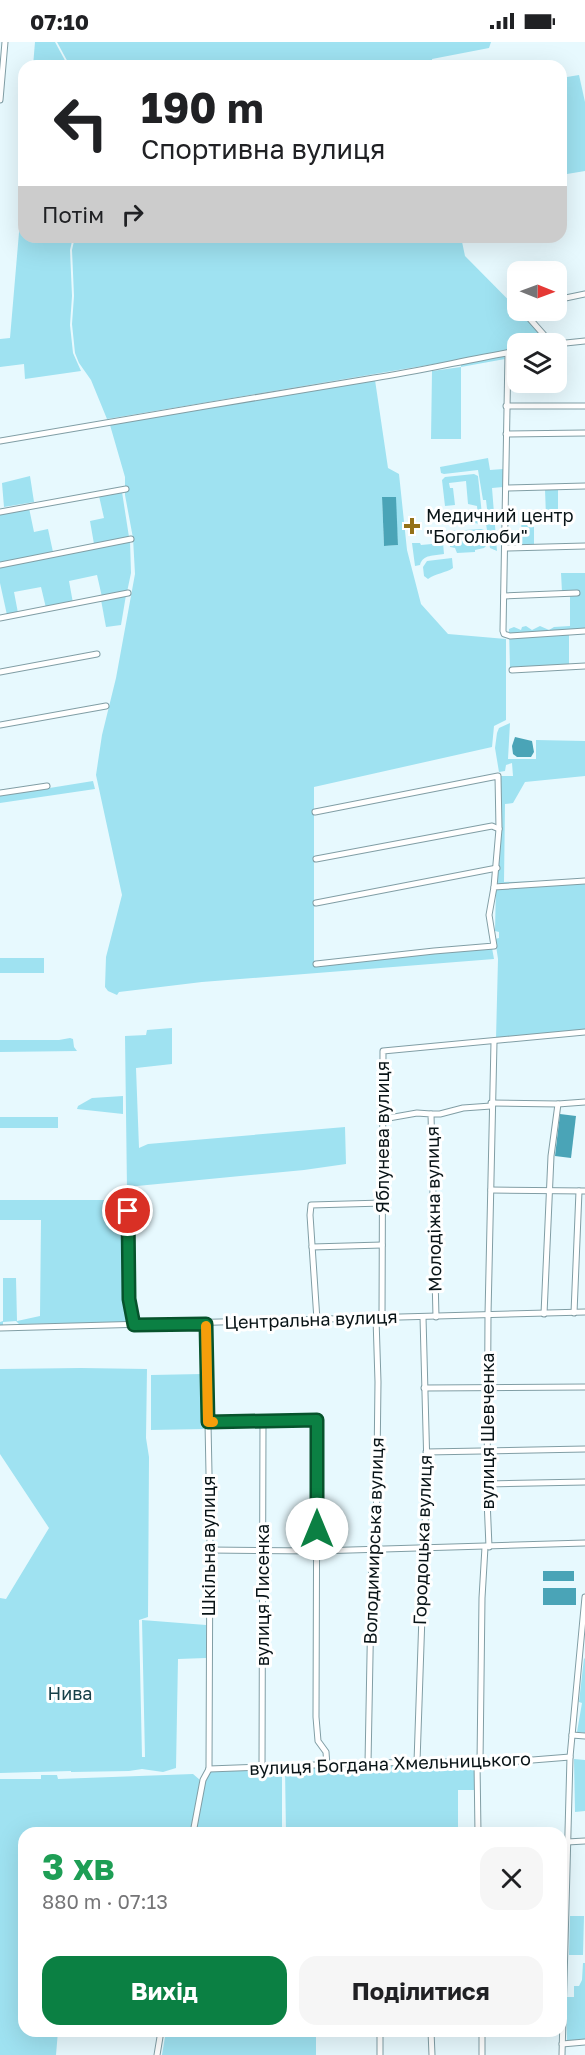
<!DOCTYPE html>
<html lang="uk">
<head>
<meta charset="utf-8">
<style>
	body { margin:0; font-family:"Golos Text",sans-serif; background:#f6f6f6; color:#202124; height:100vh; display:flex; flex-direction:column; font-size:22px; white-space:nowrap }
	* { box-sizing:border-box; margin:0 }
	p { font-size:20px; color:#757577 }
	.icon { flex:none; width:33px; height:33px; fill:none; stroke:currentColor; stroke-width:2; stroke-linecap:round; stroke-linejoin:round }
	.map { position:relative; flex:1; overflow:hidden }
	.panel { position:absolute; left:18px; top:1785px; width:549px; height:210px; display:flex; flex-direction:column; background:#fff; border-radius:18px; box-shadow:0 6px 24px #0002 }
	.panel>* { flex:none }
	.hud { position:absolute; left:18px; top:18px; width:549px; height:183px; border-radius:18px; box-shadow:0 6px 24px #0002; background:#fff; color:#202124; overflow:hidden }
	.needle { width:39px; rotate:91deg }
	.controls { position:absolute; left:507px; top:219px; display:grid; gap:12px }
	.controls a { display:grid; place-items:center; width:60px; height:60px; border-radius:12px; background:#fff; box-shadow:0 6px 24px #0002; font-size:30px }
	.pin { position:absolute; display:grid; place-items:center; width:51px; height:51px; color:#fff; margin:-26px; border:3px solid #fff; border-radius:50%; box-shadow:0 2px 6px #0007 }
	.me { position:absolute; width:66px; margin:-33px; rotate:0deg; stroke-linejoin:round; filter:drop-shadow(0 0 4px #0008) }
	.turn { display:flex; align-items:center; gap:21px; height:126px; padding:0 24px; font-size:27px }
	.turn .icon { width:78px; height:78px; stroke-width:2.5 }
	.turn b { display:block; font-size:42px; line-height:51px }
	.then { display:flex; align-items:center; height:57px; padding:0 24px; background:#0003; gap:12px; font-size:22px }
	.round { display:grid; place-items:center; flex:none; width:63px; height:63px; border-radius:18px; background:#f6f6f6 }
	.overview { display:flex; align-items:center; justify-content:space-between; height:102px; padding:0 24px }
	h1 { font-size:36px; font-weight:700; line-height:45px; color:#1e9e55 }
	.action { display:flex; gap:12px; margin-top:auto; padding:12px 24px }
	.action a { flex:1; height:69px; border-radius:18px; background:#0b8043; color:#fff; font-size:24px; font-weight:700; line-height:69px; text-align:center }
	.action a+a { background:#f6f6f6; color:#202124 }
	.status { display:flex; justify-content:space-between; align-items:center; height:42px; padding:0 30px; background:#fff; direction:ltr }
	.status svg { height:16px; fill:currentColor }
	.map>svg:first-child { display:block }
	.green { fill:#9fe2f1; fill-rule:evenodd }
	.water { fill:#4aa4b7 }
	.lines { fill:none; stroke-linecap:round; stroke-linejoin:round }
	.minor-casing { stroke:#819ea5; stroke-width:7 }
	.minor { stroke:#fff; stroke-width:5 }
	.route-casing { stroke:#07532c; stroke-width:15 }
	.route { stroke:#0b8043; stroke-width:10 }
	.slow { stroke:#f59e0b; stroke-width:10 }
	.poi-dot { fill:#947118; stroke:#fff; stroke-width:2 }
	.labels { text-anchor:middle; stroke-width:6; stroke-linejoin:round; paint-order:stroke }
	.poi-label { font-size:18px; fill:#091417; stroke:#fff; text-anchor:start }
	.street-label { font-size:18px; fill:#091417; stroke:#fff }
	.park-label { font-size:18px; fill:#174049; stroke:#fff }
</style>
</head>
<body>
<div class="status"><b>07:10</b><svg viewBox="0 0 49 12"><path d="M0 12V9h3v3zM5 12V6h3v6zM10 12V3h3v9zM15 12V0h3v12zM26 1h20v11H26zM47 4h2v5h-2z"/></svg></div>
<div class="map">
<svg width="585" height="2013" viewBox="0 0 585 2013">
	<rect width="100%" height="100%" fill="#e7f9fe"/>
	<!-- green -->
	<g class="green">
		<path d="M35,0H55L68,24H33Z"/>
		<path d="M57,0H491L489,6L432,17L433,24H70Z"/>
		<path d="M579,33L585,60V129L561,133V36Z"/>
		<path d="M24,132V195H73L70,208L72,254L70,283L73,311L81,329L25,337L24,322L0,325V297L10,296Z"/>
		<path d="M75,195H461L465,214L551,301L518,302L517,308L107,377L91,338L79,321L75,311L72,282L74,254L72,208Z"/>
		<path d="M503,313L505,317L461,325V397H431L432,329L461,325V321Z"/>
		<path d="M375,338L388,426L399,432L407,508L421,562L448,592L506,597V678L494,684L492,705L314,745V923L492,906L494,917L202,940L119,950L117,953L108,949L105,945L106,915L122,853L96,733L102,693L116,636L135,532L133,496L125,453V435L110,383ZM395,455L398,503L384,504L382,456Z"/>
		<path d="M488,416L490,428L503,427V445L492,446L497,509L490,506L485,476L488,475L486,458H483L478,428L444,432L441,431L440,425Z"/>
		<path d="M474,432L478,434L483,483L475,481L474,475H478L477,464L468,462L466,439L449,441L450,446H453L455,463L445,464L442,438L445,435Z"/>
		<path d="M30,434L34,460L4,465L2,441Z"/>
		<path d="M545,447H558V474H546Z"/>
		<path d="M122,450L129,495L94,502L90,479L104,476L99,454Z"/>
		<path d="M29,466L34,490L48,487L53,510L0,521V472Z"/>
		<path d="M521,475H534V503H522Z"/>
		<path d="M481,487L484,488L486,504L484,506L475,508V510L457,511L455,506L450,505L449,489Z"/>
		<path d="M130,499L131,531L127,550L102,555L97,533L69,539L73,561L46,566L41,545L14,550L18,571L7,573L0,541V525Z"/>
		<path d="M412,501H420L421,503L443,501L444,512C434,514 423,512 420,523L415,524Z"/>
		<path d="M452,516L453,526C446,531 436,531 428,537L424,534L423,525L427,519Z"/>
		<path d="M561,531H585V592L569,593V622L510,626L509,587L514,585L521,588L522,585L526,584L532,588L540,584L549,588L554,585L570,584V553L562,550Z"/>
		<path d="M126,553L121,583L106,585L101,558Z"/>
		<path d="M510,681L508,717H536V698L585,699V734L525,740L513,761L505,762L504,840L585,838L500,843L497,840L501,787L500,734H513L512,721L506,723L505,729L499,730L495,706L497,691L499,686Z"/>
		<path d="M93,739L95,747L0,761V754Z"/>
		<path d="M585,840V989L496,997L498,917L495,897L499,896V890L495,889L496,845Z"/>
		<rect x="0" y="916" width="44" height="15"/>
		<path d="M172,986V1022L136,1026L139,1106L148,1102L345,1085L346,1122L304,1128L137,1144L127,1147L125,994L146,993L147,988Z"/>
		<path d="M70,996L73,997L74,1005L77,1009L0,1010V998H59Z"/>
		<path d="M123,1054V1072L77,1067L78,1064L92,1056Z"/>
		<rect x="0" y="1075" width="58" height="11"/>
		<path d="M0,1158H125L132,1281L19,1282L16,1279L3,1280V1283H0V1280L3,1279V1236H16L17,1279L40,1274L41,1178H0Z"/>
		<path d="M81,1326L147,1327L146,1396L149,1415L148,1575L139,1578L142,1715H145L142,1578L206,1583V1616L178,1617L176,1726L163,1730L142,1727L129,1729L71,1730V1729L0,1731V1556L6,1557L49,1486L0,1412V1327Z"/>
		<path d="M202,1332L204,1387L151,1388V1333Z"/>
		<path d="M584,1616L585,1617V1691L577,1690L582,1661L579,1660Z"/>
		<path d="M574,1717L585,1718V1769L575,1770Z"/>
		<path d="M416,1722H474L475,1748H458V1791H286L285,1727Z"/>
		<path d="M282,1727V1791H196L205,1739L210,1730Z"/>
		<path d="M193,1732L200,1738L190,1791H24V1989H58L56,2013H0V1737H41V1733H57L58,1737Z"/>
		<path d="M570,1874H584L583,1913H569Z"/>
		<path d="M583,1921H585V1997L567,1999L566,1955H574V1944H579L582,1938Z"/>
		<path d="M166,1989H316V2013H162Z"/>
	</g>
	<!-- water -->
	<g class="water">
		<path d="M382,455H396L398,503L384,504Z"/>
		<path d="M515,695L532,699L534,710L531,715H517L513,712L512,704Z"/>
		<path d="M560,1072L576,1074L571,1116L555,1114Z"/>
		<rect x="543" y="1529" width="31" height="10"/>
		<rect x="543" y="1546" width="33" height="17"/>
	</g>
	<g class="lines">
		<!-- minor casing -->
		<g class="minor-casing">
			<g id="minor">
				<path d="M0,58L5,0"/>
				<path d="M556,258L585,252"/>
				<path d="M522,268L552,302"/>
				<path d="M556,302L585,299"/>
				<path d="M508,311L503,589L504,592L510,594L585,589"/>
				<path d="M506,364H585"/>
				<path d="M506,392L585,391"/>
				<path d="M0,399C125,378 249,356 374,336C422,329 469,317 518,309"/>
				<path d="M506,446L585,444"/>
				<path d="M0,470L126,447"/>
				<path d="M505,506L585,504"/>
				<path d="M0,523L131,497"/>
				<path d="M504,554L577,551"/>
				<path d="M0,576L128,551"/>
				<path d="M512,628L585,624"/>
				<path d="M0,630L97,612"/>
				<path d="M0,683L106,664"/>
				<path d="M0,751L47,744"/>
				<path d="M315,770L498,734L499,787L494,845"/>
				<path d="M316,817L492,784L499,787"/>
				<path d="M316,861L497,826"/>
				<path d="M316,922L434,909L494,904L489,873L494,845L585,839"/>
				<path d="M491,1061L558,1062L585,1060"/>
				<path d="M431,1072H440L463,1066L491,1064"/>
				<path d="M383,1077L417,1071L431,1072L436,1275"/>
				<path d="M491,1148L585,1149"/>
				<path d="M128,1169L129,1257L134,1283"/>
				<path d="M312,1205L382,1203"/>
				<path d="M574,1271L579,1149"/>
				<path d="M544,1272L551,1114L558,1062"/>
				<path d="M382,1276L383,1009L585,990"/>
				<path d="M317,1278L310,1173L311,1163L383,1161"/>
				<path d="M206,1282L210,1481L209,1727"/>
				<path d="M0,1286L585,1270"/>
				<path d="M424,1346L585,1345"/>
				<path d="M208,1380L317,1378L316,1675L318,1699L326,1710L327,1724"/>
				<path d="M426,1410L585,1407"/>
				<path d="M487,1442L585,1440"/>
				<path d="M489,1505L487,1457L488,1273L494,1000"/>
				<path d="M210,1508L317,1509L585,1501"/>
				<path d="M572,1693L585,1694"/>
				<path d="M417,1720L427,1427L423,1275"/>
				<path d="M477,1720L478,1791"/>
				<path d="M480,1720L482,1556L485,1505"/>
				<path d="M368,1721L372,1507L376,1503L378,1340L376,1276"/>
				<path d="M262,1726L263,1379"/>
				<path d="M209,1727L368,1721L520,1719L570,1715"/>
				<path d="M193,1791L203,1738L209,1727"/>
				<path d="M567,1800L585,1799"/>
				<path d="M431,1989L432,2013"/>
				<path d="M482,1989V2013"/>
				<path d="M562,2002L585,2000"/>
				<path d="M157,2013L161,1989"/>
				<path d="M380,2013V1989"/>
				<path d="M562,2013L570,1715L585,1555"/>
			</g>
		</g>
		<!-- minor -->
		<use href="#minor" class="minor"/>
	</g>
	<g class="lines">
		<!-- route casing -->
		<g class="route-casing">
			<path id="route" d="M128,1169L129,1257L134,1283L206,1282L208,1380L317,1378V1487"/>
		</g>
		<!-- route -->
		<use href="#route" class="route"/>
		<!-- slow -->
		<path class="slow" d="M206,1284L208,1380H213"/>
	</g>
	<!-- markers -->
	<path class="poi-dot" d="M409 475h6v6h6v6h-6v6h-6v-6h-6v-6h6z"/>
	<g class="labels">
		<!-- poi labels -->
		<g class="poi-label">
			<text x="426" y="480">Медичний центр<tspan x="426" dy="21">"Боголюби"</tspan></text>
		</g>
		<!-- street labels -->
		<g class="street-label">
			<text transform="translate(383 1095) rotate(-90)" y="6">Яблунева вулиця</text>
			<text transform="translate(434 1167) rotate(-91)" y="6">Молодіжна вулиця</text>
			<text transform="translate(311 1278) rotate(-2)" y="6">Центральна вулиця</text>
			<text transform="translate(488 1389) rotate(-90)" y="6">вулиця Шевченка</text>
			<text transform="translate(423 1498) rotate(-88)" y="6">Городоцька вулиця</text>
			<text transform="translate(374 1499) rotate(-88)" y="6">Володимирська вулиця</text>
			<text transform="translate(209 1504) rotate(-90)" y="6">Шкільна вулиця</text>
			<text transform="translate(263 1553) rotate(-90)" y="6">вулиця Лисенка</text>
			<text transform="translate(390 1722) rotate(-2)" y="6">вулиця Богдана Хмельницького</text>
		</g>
		<!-- park labels -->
		<g class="park-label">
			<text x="70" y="1658">Нива</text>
		</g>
	</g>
</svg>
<div class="controls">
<a><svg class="needle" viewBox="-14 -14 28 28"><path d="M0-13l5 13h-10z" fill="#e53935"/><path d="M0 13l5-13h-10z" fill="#757577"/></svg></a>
<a><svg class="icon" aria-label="layers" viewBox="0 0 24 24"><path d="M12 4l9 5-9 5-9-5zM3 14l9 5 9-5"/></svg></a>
</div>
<div class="pin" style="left:128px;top:1169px;background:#d93025"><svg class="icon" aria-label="arrive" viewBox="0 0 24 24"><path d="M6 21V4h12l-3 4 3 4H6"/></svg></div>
<svg class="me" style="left:317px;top:1487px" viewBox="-20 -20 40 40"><circle r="19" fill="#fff"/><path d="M0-13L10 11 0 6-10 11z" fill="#0b8043"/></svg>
<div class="hud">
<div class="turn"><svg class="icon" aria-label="left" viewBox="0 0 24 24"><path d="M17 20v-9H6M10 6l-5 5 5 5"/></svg><div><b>190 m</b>Спортивна вулиця</div></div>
<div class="then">Потім<svg class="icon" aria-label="right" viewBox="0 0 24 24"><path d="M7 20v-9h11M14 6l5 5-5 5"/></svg></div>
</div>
<section class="panel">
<div class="overview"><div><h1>3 хв</h1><p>880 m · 07:13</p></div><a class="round"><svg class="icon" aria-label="close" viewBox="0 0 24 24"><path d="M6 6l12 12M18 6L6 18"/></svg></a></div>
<div class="action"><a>Вихід</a><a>Поділитися</a></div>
</section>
</div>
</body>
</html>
